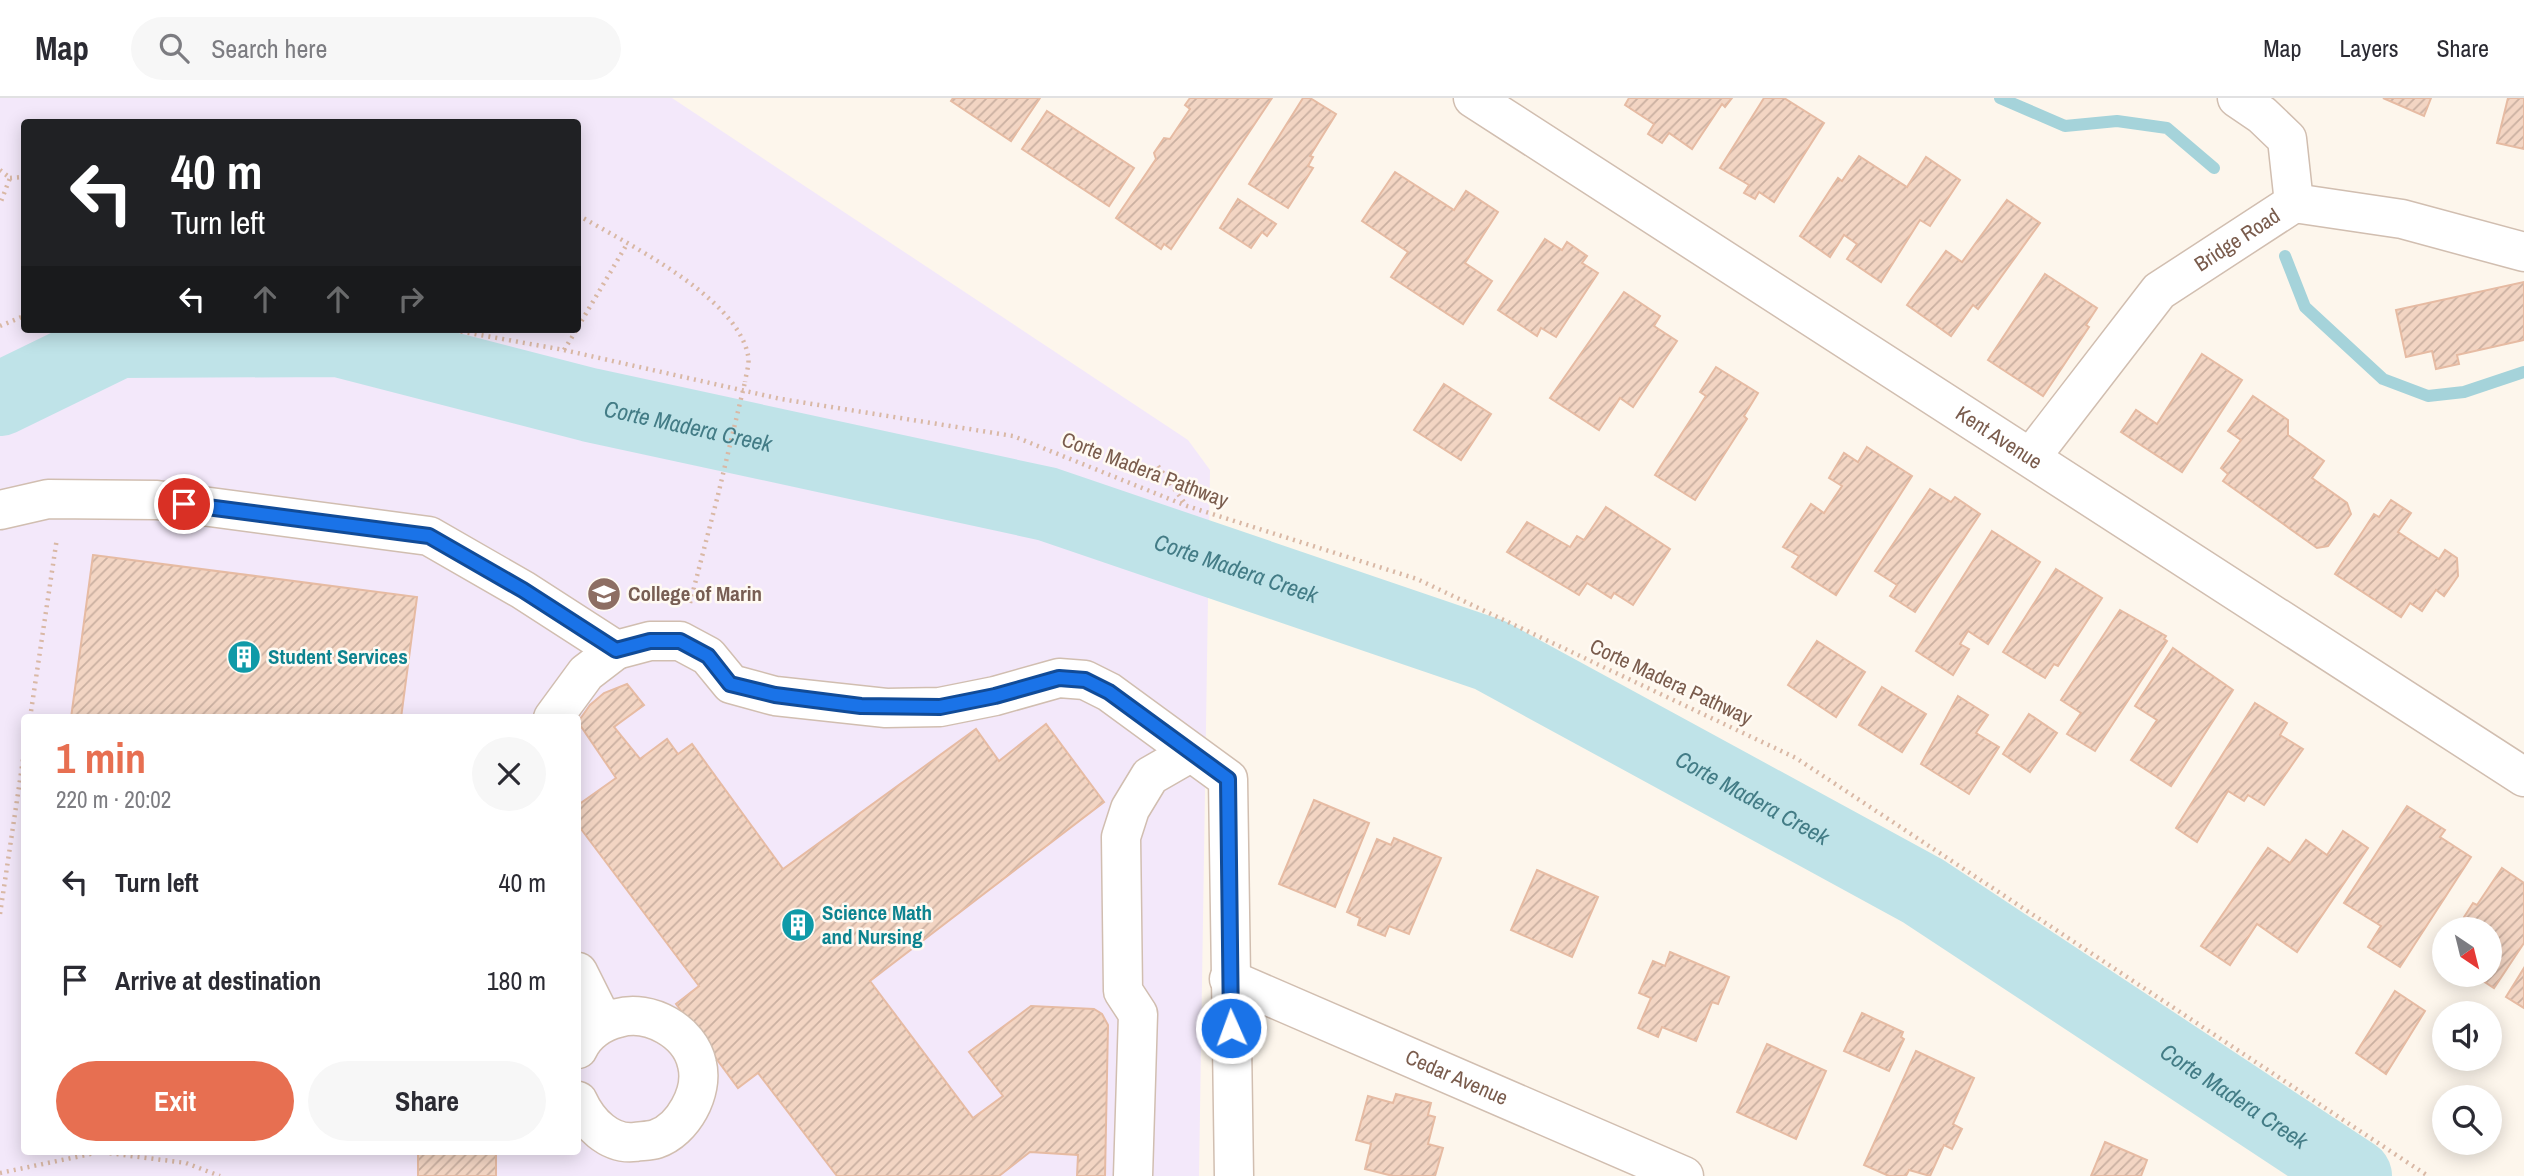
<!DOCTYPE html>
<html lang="en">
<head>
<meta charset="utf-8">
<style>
	body { margin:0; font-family:"Archivo Narrow",sans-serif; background:#f7f7f7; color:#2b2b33; height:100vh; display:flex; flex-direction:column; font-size:26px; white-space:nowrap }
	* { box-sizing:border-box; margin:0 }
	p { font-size:23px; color:#7c7c81 }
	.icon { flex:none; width:38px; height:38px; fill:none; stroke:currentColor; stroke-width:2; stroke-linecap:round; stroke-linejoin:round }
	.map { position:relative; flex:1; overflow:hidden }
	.sheet { position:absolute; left:21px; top:616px; width:560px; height:441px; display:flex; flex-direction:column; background:#fff; border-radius:7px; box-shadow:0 4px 18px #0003 }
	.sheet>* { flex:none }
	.hud { position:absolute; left:21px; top:21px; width:560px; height:214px; border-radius:7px; box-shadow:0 4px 18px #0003; background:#202124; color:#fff; overflow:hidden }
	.needle { width:46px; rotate:145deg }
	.tools { position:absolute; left:2432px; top:819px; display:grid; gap:14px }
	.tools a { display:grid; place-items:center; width:70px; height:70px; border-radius:50%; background:#fff; box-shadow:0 4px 18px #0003; font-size:35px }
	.pin { position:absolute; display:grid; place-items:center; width:60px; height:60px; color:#fff; margin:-30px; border:4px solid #fff; border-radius:50%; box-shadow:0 2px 7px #0007 }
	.me { position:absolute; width:77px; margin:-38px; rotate:358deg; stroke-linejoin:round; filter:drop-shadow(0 0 5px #0008) }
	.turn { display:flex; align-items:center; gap:24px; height:147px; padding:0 35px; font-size:32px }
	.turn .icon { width:91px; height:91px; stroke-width:2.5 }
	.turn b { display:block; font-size:49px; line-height:60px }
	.lanes { display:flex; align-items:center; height:66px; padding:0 35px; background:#0003; justify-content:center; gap:35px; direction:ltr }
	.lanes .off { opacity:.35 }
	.round { display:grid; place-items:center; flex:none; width:74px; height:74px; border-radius:37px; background:#f7f7f7 }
	.headline { display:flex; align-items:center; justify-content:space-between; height:119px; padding:0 35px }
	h1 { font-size:42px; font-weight:700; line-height:52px; color:#e76f51 }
	.button { display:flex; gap:14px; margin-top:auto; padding:14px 35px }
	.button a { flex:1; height:80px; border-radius:42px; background:#e76f51; color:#fff; font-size:28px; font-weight:700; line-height:80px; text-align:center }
	.button a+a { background:#f7f7f7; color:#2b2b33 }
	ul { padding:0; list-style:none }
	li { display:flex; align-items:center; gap:21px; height:98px; padding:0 35px }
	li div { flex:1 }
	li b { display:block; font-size:26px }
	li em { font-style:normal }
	header { display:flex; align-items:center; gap:42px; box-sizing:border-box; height:98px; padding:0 35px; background:#fff; border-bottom:2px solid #e1e1e2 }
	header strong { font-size:33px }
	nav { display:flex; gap:38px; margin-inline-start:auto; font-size:24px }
	.search { width:490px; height:63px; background:#f7f7f7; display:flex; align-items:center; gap:18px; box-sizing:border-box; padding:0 24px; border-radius:38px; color:#7c7c81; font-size:26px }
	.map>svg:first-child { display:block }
	.education { fill:#f3e8fa; fill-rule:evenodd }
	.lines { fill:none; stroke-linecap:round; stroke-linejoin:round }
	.stream { stroke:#a5d3da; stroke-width:12 }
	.river { stroke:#bfe3e8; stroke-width:74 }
	.building { fill:url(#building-hatch); stroke:#e6bba3; stroke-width:2 }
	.minor-casing { stroke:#d1beb0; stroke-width:41 }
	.path { stroke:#d9b8a5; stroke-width:4.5; stroke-dasharray:2 5; stroke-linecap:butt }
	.minor { stroke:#fff; stroke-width:38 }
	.path-bridge { stroke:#d9b8a5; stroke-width:4.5; stroke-dasharray:2 5; stroke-linecap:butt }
	.route-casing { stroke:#114b97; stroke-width:18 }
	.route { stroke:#1a73e8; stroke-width:12 }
	.labels { text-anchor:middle; stroke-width:5; stroke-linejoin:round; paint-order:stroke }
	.street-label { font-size:21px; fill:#7a5c4d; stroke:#fffaf3 }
	.education-label { font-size:21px; font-weight:bold; fill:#785e54; stroke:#fffaf3; text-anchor:start }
	.culture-label { font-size:21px; font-weight:bold; fill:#0d838f; stroke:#fffaf3; text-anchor:start }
	.water-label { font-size:23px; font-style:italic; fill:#437c86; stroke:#fffaf3 }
</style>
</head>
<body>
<header>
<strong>Map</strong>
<div class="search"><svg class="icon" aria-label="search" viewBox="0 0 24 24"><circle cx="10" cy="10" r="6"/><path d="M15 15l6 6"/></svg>Search here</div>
<nav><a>Map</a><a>Layers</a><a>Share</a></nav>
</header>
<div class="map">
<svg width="2524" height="1078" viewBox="0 0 2524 1078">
	<defs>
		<pattern id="building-hatch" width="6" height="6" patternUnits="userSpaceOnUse" patternTransform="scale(1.75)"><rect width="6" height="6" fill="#f3d5c3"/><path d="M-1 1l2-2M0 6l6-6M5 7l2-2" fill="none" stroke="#cab0a1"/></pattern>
	</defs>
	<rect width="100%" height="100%" fill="#fdf6ec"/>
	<!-- education -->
	<path class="education" d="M0,0H672L1188,342L1210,372L1199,1078H0ZM24,24H578V231H24ZM24,620H578V1054H24Z"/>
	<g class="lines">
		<!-- stream -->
		<g class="stream">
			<path d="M2000,0L2065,28L2117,23L2167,30L2214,70"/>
			<path d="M2285,158L2305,209L2383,281L2428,298L2464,294L2524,274"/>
		</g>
		<!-- river -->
		<path class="river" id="s1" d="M0,301L119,243L338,242L590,307L1047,406L1490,557L1923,793L2355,1078"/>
	</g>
	<!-- building -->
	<g class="building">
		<path d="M953,0H1040L1011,43L951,3Z"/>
		<path d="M1190,0H1272L1171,151L1164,146L1161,151L1116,120L1156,61L1154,55L1164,40L1170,41L1190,11L1185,7Z"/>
		<path d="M1303,0H1310L1336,16L1310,58L1313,59L1308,68L1313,70L1288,110L1249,86Z"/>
		<path d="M1629,0H1732L1725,9L1722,6L1692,51L1669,35L1662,45L1648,36L1654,26L1625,7Z"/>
		<path d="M1764,0H1784L1824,25L1774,104L1759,94L1755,101L1744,95L1749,87L1720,70Z"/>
		<path d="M2383,0H2431L2424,18Z"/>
		<path d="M2508,0H2524V51L2497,45Z"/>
		<path d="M1047,13L1134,70L1109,108L1022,51Z"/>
		<path d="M1859,58L1907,89L1926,59L1960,82L1930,128L1920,122L1881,184L1847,161L1857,146L1844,137L1830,159L1800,138L1838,80L1842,83Z"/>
		<path d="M1395,74L1454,112L1466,93L1498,114L1465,165L1492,183L1463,226L1391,179L1408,154L1362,123Z"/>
		<path d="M1238,101L1276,126L1267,138L1262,134L1251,150L1220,130Z"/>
		<path d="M2007,102L2040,125L1978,211L1973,207L1951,238L1907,207L1946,153L1962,164Z"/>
		<path d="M1545,141L1562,152L1567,144L1587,158L1582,165L1598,175L1556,239L1541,230L1537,238L1498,212Z"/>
		<path d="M2045,176L2097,210L2086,227L2089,229L2043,298L1988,262Z"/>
		<path d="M2524,184V242L2457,257L2459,266L2436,271L2432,253L2406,259L2396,212Z"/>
		<path d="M1624,194L1660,218L1654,228L1677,243L1633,309L1620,300L1599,332L1550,300Z"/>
		<path d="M2202,256L2242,282L2182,374L2121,334L2136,312L2157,326Z"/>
		<path d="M1716,269L1758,295L1744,318L1747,321L1695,402L1655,377L1706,298L1700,294Z"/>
		<path d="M1444,286L1491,316L1461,362L1414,332Z"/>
		<path d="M2253,298L2288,322V337L2324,363L2312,380L2347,405L2351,416L2328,448L2317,450L2223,383L2228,376L2221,370L2241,342L2228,333Z"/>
		<path d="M1867,349L1912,378L1836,497L1792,469L1799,458L1783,449L1811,406L1824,415L1842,388L1829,380L1844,355L1858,364Z"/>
		<path d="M1930,391L1951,404L1955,399L1980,416L1915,514L1890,498L1897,487L1875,473Z"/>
		<path d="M2391,402L2411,415L2398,434L2439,461L2445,452L2457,460L2458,478L2444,498L2436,492L2422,513L2410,505L2401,519L2335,476L2374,416L2379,419Z"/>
		<path d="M1606,409L1670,451L1633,507L1614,495L1611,500L1587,485L1579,497L1507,454L1527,424L1570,449L1577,438L1584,442Z"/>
		<path d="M1992,433L2040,464L1988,546L1968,533L1960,546L1969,551L1953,577L1916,553Z"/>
		<path d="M93,457L417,499L401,620H71Z"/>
		<path d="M2056,471L2102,500L2058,568L2054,566L2045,580L2003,554Z"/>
		<path d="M2120,512L2166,538L2164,541L2167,543L2095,653L2067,636L2081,615L2061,602Z"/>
		<path d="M1817,543L1865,574L1836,619L1788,587Z"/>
		<path d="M2173,550L2233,592L2171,688L2131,662L2157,622L2135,608Z"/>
		<path d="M627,586L644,607L614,629L640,661L667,641L678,656L692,646L783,771L976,631L999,663L1046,626L1104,704L870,883L973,1020L1003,998L969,954L1031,908L1094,911L1102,916L1108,927L1105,1078H1077L1078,1057L1030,1054L999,1078H837L758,975L738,990L676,906L699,888L578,727V707L616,680L578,624L590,607L604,595Z"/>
		<path d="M1882,589L1926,616L1902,654L1859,627Z"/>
		<path d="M1958,598L1988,617L1976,635L1999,649L1969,696L1921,666Z"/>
		<path d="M2255,605L2287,625L2280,637L2303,651L2264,707L2248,697L2244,703L2228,693L2197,744L2176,730Z"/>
		<path d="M2029,616L2057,635L2030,674L2003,656Z"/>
		<path d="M1314,702L1369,725L1335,809L1279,786Z"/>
		<path d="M2407,708L2445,732L2440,739L2471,759L2400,869L2368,849L2381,828L2344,805Z"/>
		<path d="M2343,733L2368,750L2297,854L2257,826L2230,867L2201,848L2268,750L2290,765L2306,742L2327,757Z"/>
		<path d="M1394,740L1441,760L1409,836L1389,828L1385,838L1358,827L1360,820L1347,814L1377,741L1391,747Z"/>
		<path d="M2502,770L2524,785V845L2494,890L2474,877H2490V831H2461L2467,822L2464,819L2473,805L2477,807Z"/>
		<path d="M1537,772L1598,799L1572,859L1511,832Z"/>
		<path d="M1670,854L1729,879L1718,906L1712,904L1696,943L1662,929L1658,939L1638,930L1651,900L1639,895L1653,863L1665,868Z"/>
		<path d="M2524,870V910L2506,899Z"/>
		<path d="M2395,893L2425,913L2386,976L2356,955Z"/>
		<path d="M1862,915L1903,934L1901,939L1904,941L1889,973L1844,953Z"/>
		<path d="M1767,946L1826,973L1796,1041L1737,1014Z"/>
		<path d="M1916,953L1974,980L1953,1026L1962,1031L1952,1051L1944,1047L1930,1078L1909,1072L1906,1078H1889L1864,1067Z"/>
		<path d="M1396,996L1431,1005L1428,1017L1435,1019L1428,1046L1443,1050L1435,1078H1393L1365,1071L1371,1046L1356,1042L1368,998L1393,1005Z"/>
		<path d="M2105,1044L2147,1062L2141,1078H2091Z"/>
		<rect x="418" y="1054" width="78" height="24"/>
	</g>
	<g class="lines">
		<!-- minor casing -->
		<g class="minor-casing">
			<g id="minor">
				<path id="s2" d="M1473,0L2524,679"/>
				<path d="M2237,0L2262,17L2287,41L2294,105"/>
				<path id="s3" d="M2031,359L2159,193L2294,105L2402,121L2524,154"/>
				<path d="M0,412L48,401L157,402L429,438L523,492L616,552L650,543H680L708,558L731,586L775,598L886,610L940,609L995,598L1059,580L1085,582L1109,594L1228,681L1234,1078"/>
				<path d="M553,620L586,575L616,552"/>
				<path d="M578,874L603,924"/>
				<path id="s4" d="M1229,881L1684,1078"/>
				<path d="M578,951C585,935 601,924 618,920C649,911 690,933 697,966C704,994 683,1032 656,1041C650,1043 641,1043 635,1044C609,1047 588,1025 578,1003"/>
				<path d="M1133,1078L1138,916L1123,893L1121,739L1130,711L1150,678L1190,655"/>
			</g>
		</g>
		<!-- path -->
		<g class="path">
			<path d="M417,23L419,24"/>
			<path d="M0,72L10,80L0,106"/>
			<path d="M10,80L24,79"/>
			<path d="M578,117C627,146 736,198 748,257C750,265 746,276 745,284"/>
			<path d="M0,228L24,218"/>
			<path d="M578,229L627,146"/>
			<path d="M447,231L564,252L781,301L1013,338L1187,408L1417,481L1796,660L2428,1078"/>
			<path d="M564,252L577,231"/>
			<path d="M1158,368L1186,407"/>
			<path d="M690,505L718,397"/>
			<path d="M30,620L57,440"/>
			<path d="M0,816L24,655"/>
			<path d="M0,1075L100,1054L186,1065L220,1078"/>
		</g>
		<!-- minor -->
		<use href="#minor" class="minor"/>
		<!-- path-bridge -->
		<path class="path-bridge" d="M718,397L745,284"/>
	</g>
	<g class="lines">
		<!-- route casing -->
		<g class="route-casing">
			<path id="route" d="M184,406L429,438L523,492L616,552L650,543H680L708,558L730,586L775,597L861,608L940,609L995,598L1059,580L1085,582L1109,594L1228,681L1231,930"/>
		</g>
		<!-- route -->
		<use href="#route" class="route"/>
	</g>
	<!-- icons -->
	<defs>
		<g id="university-disc" transform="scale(1.75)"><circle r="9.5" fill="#8d6e63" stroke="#fffaf3"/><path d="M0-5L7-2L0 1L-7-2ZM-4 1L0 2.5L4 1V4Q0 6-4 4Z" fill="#fff"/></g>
		<g id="building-disc" transform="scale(1.75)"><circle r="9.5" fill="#0f9aa8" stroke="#fffaf3"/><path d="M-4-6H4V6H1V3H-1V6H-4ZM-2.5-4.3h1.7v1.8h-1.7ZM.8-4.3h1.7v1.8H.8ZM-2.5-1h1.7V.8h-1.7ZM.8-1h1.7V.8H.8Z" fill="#fff"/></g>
	</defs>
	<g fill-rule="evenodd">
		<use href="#university-disc" x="604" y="496"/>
		<use href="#building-disc" x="244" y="559"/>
		<use href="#building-disc" x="798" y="827"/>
	</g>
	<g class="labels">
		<!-- street labels -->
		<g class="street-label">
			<text dy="7" stroke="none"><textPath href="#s3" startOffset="303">Bridge Road</textPath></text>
			<text dy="7" stroke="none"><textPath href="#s2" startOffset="626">Kent Avenue</textPath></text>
			<text transform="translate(1145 372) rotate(21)" y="7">Corte Madera Pathway</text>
			<text transform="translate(1671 584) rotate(25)" y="7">Corte Madera Pathway</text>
			<text dy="7" stroke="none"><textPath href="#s4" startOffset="248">Cedar Avenue</textPath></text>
		</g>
		<!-- education labels -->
		<g class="education-label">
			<text x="628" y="503">College of Marin</text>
		</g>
		<!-- culture labels -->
		<g class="culture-label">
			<text x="268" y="566">Student Services</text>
			<text x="822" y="822">Science Math<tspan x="822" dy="24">and Nursing</tspan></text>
		</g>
		<!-- water labels -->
		<g class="water-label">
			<text dy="8" stroke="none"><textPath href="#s1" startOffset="712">Corte Madera Creek</textPath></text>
			<text dy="8" stroke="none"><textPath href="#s1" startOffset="1279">Corte Madera Creek</textPath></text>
			<text dy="8" stroke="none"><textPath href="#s1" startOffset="1846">Corte Madera Creek</textPath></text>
			<text dy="8" stroke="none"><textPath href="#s1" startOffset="2413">Corte Madera Creek</textPath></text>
		</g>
	</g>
</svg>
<div class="tools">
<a><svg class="needle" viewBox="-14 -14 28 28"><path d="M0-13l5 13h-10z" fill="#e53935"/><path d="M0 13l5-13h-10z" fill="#7c7c81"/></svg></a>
<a><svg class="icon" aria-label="sound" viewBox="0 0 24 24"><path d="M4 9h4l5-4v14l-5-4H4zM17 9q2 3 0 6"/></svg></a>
<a><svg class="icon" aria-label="search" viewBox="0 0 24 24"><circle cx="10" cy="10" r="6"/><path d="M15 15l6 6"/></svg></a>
</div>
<div class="pin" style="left:184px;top:406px;background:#d93025"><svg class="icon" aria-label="arrive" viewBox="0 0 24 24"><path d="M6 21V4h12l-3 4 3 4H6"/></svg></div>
<svg class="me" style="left:1231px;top:930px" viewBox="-20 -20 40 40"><circle r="17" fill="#1a73e8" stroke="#fff" stroke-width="3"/><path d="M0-11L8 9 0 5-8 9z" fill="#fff"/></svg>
<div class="hud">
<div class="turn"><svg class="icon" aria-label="left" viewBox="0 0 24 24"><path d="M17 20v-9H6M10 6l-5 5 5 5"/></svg><div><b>40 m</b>Turn left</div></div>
<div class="lanes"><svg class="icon" aria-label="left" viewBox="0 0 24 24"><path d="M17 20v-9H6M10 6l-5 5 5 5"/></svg><svg class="icon off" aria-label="ahead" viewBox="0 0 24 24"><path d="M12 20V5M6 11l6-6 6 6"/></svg><svg class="icon off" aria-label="ahead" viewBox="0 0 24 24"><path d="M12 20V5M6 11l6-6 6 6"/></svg><svg class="icon off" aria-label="right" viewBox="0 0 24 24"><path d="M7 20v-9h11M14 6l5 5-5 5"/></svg></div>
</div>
<section class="sheet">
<div class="headline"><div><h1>1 min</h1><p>220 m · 20:02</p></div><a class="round"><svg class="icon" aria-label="close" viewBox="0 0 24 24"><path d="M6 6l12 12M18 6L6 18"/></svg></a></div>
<ul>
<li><svg class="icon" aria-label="left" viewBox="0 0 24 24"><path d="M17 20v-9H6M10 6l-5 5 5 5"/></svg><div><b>Turn left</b></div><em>40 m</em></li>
<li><svg class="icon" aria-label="arrive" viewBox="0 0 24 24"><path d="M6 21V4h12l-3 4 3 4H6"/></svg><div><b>Arrive at destination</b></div><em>180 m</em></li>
</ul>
<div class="button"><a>Exit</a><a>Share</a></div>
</section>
</div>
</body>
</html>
